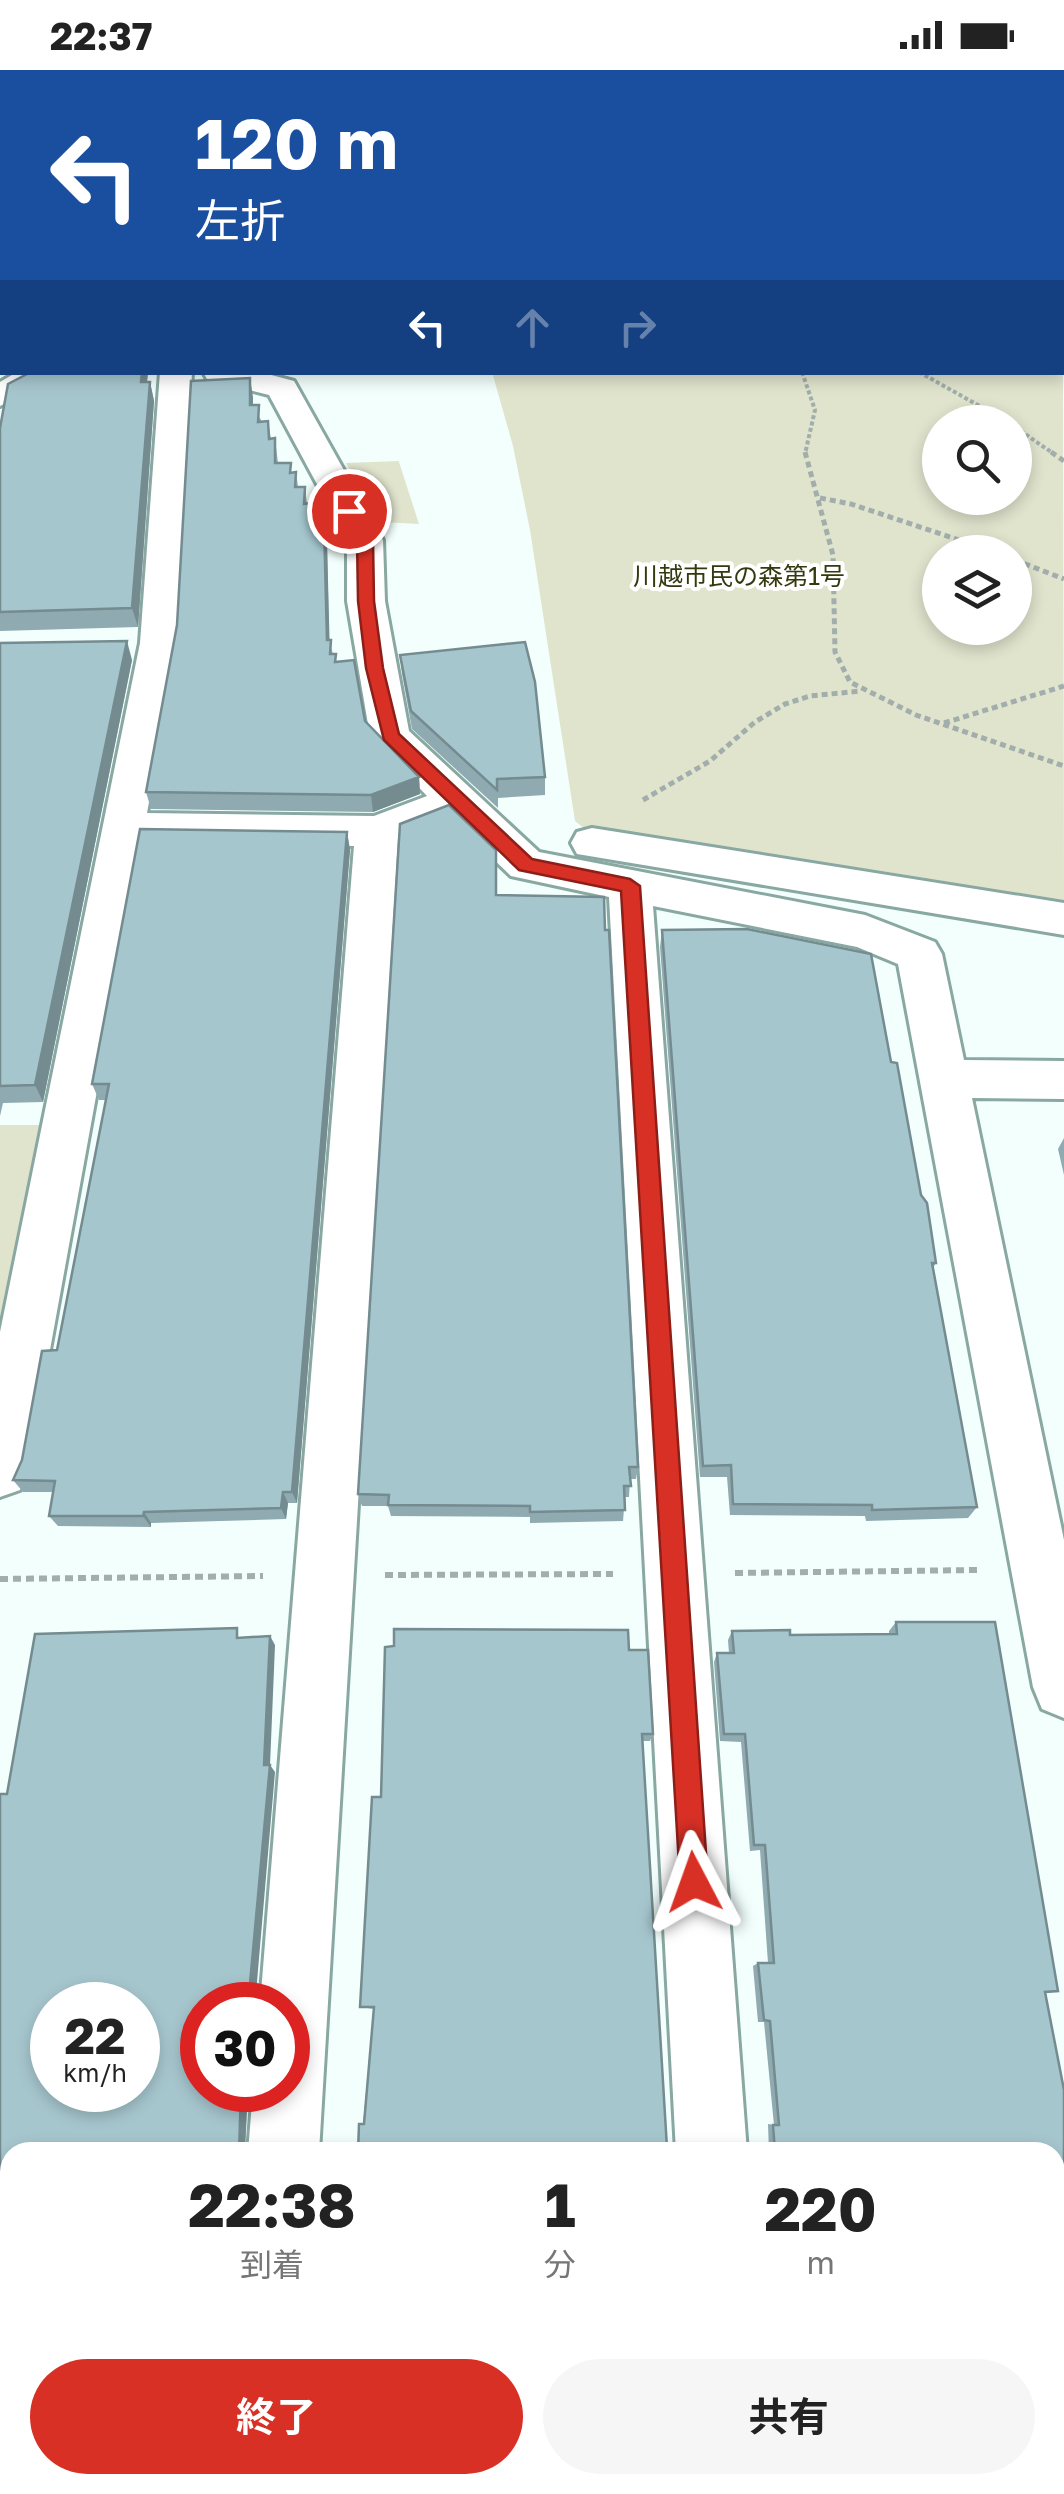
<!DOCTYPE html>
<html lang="ja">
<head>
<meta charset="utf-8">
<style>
	body { margin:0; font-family:"Golos Text","Noto Sans JP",sans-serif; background:#f6f6f6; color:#222; height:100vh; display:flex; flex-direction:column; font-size:38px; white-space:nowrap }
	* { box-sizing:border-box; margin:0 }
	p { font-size:32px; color:#767676 }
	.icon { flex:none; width:55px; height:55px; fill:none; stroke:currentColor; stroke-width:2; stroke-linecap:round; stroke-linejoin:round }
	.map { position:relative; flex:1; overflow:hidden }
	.details { position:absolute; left:0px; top:2072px; width:1065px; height:352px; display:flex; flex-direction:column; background:#fff; border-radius:30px 30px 0 0; box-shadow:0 5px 15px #0003 }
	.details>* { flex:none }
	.banner { position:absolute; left:0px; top:0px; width:1065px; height:305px; box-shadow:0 5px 15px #0003; background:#1a4fa0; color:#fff; overflow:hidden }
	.controls { position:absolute; left:922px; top:335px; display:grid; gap:20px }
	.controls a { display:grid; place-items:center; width:110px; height:110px; border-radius:50%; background:#fff; box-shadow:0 5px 15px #0003; font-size:50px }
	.speed { position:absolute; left:30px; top:1912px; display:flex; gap:20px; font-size:50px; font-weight:700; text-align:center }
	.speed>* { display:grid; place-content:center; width:130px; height:130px; border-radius:50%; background:#fff; box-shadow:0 5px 15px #0003; line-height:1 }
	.speed small { font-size:25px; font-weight:400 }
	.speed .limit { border:15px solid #d22; background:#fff; color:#111 }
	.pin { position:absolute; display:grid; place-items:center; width:85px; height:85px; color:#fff; margin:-42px; border:5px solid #fff; border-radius:50%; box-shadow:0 2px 10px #0007 }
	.me { position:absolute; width:110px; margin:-55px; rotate:356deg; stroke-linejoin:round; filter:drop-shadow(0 0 8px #0008) }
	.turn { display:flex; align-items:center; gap:35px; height:210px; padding:0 30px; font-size:45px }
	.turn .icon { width:130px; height:130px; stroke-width:2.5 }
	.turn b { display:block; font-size:70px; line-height:85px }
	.lanes { display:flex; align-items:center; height:95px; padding:0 30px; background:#0003; justify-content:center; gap:50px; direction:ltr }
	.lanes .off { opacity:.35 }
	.eta { display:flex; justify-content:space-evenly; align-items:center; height:170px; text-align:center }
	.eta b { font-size:60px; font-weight:700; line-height:70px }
	.button { display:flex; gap:20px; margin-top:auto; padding:20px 30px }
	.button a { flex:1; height:115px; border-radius:60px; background:#d93025; color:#fff; font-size:40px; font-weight:700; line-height:115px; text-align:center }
	.button a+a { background:#f6f6f6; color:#222 }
	.status { display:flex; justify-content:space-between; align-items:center; height:70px; padding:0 50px; background:#fff; direction:ltr }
	.status svg { height:28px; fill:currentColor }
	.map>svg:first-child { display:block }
	.green { fill:#e0e4cd; fill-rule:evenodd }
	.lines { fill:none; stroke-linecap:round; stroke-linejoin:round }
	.street-casing { stroke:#89a8a2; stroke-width:6 }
	.secondary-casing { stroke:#89a8a2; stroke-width:5 }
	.path-far2 { stroke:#a2aeac; stroke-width:4; stroke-dasharray:4 2.5; stroke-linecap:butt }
	.path-far1 { stroke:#a2aeac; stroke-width:5; stroke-dasharray:6 4; stroke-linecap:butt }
	.path { stroke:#a2aeac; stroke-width:6; stroke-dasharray:8 5; stroke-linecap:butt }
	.street { fill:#fff; fill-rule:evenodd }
	.secondary { fill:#fff; fill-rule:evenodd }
	.wall { fill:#8faab1 }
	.shaded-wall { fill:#748b90 }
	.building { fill:#a6c6ce; stroke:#748b90; stroke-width:2.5; fill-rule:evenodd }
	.route { fill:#d93025; stroke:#8d1f18; stroke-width:2.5 }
	.labels { text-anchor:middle; stroke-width:8; stroke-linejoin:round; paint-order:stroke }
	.far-park-label { font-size:25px; fill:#34390e; stroke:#fff }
</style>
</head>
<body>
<div class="status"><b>22:37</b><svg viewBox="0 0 49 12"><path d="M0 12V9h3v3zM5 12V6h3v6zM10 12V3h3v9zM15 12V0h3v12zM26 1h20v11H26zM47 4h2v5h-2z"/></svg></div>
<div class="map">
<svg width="1064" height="2424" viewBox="0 0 1064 2424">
	<rect width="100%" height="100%" fill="#f2fffc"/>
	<!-- green -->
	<g class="green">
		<path d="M187,0H1053L1057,2H184Z"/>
		<path d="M1063,278L1064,838L596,768L575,751L530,460L513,376L492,302H1062ZM940,352H1015V428H940ZM940,482H1015V558H940Z"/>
		<path d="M399,391V392L419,454L381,452L346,393Z"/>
		<path d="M0,1055H44L0,1271Z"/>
	</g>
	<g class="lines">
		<!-- street casing -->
		<g class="street-casing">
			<g id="street">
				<path d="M17,302H58L54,309L0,336V312Z"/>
				<path d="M160,302H192L178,573L147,743L374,746L427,726L370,666L347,531V470L269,325L207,309L203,302H260L294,311L383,470L385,531L409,661L539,782L865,845L935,872L942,884L964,990L1064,991V1029L972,1028L1064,1470V1648L1042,1639L1033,1617L898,894L857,877L653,836L747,2082H676L609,827L511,806L451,749L398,769L319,2082H248L253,2020H288V1935H260L354,776L142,773L28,1401L20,1420L0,1427V1262L140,573Z"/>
				<path d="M592,758L1064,833V865L577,784L571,773L577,762Z"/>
				<path d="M222,2415H300L299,2424H221Z"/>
				<rect x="697" y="2415" width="78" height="9"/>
			</g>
		</g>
		<!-- secondary casing -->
		<g class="secondary-casing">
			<g id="secondary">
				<path d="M2,62V80L0,81V63Z"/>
				<rect x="1062" y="251" width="2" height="20"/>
			</g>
		</g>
		<!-- path-far2 -->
		<g class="path-far2">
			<path d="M802,302L815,340L805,384"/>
			<path d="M919,302L1008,352"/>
			<path d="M1015,357L1054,384"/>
		</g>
		<!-- path-far1 -->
		<g class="path-far1">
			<path d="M805,382L833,485L835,582L850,612L916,645L1064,696"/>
			<path d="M1051,382L1064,391"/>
			<path d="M820,428L851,434L995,482"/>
			<path d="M1015,490L1064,509"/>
			<path d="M944,653L1064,616"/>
			<path d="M643,730L710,691L755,652L785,634L810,626L861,621"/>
		</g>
		<!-- path -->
		<g class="path">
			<path d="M735,1503L978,1500"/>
			<path d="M385,1505L613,1504"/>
			<path d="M0,1509L263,1506"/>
		</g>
		<!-- street -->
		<use href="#street" class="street"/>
		<!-- secondary -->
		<use href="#secondary" class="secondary"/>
	</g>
	<!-- wall -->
	<g class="wall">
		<path d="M0,0L2,2V38L0,37Z"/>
		<path d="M31,302H148L147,312H150L154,331L138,557L0,561V358Z"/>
		<path d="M250,308L253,335L262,352L268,351L271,369L275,368L278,393L292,403L296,402L298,417H305L307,434L312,448L318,454L327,472L329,570L333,584L365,651L419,707L420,724L373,742L151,739L146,722Z"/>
		<path d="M0,573L132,590L43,1032L3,1033L0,1046Z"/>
		<path d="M400,585L545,707V725L498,728V738L412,659L402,604Z"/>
		<path d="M347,762L350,780L297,1433H288L286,1449L151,1453V1457L58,1456L49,1446L53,1422H23L13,1410L22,1390L57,1280L106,1030H99L92,1014Z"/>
		<path d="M497,825L638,1397L636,1409H630L629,1427H625L623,1451L530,1453V1447L391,1446L388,1436H362L358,1424Z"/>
		<path d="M662,860L891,992L936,1193L933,1198L977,1437L968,1448L866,1451L865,1446L730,1445L727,1407H700L660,877Z"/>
		<path d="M1064,1068V1105L1058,1079Z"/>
		<path d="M896,1552H995L1058,1921L1046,1923L1064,2020V2424H809V2415H1055V2082H769L768,2054L774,2055L764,1952H758L753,1896L758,1893H768L760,1780L750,1781L741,1672L720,1671L714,1592L717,1583H729L728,1570L732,1561L790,1560V1565L889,1564V1561Z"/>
		<path d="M629,1580L653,1664L650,1671H642L363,2054L374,1939L360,1937L381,1727Z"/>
	</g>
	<!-- shaded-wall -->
	<g class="shaded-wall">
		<path d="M50,0H75L72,2H47Z"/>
		<path d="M2,170V191L0,192V171Z"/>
		<path d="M2,276V297L0,298V277Z"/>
		<path d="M142,302H148L145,332L141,312Z"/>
		<path d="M250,308L253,327V354L250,335Z"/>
		<path d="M150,312L154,331L138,557L132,538Z"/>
		<path d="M324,454L327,472L330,588L327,570Z"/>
		<path d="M127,571L132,590L43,1032L35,1015Z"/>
		<path d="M419,707L420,724L373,742L371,725Z"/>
		<path d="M347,762L350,780L297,1433L292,1422Z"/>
		<path d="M283,1422L288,1433L286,1449L281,1438Z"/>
		<path d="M144,1442L151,1453V1457L143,1446Z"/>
		<path d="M270,1566L275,1575L270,1695L275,1702L255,1935H248L264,1695Z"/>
		<path d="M241,2020H248L245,2082H239Z"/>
		<path d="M174,2415H182L181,2424H173Z"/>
	</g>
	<!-- building -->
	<g class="building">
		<path d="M0,0H50L47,2H2V20H0Z"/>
		<path d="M0,115L2,117V170L0,171Z"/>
		<path d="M0,206L2,208V276L0,277Z"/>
		<path d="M31,302H142L141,312H150L132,538L0,542V358L8,314Z"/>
		<path d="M250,308V335H259L258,352L268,351L269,369L275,368V393H291L290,403L296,402L295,417H305L304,434L310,433L311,448L317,447L318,454H324L327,570H331L330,584H336L335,592L354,590L365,651L419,707L371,725L146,722L177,555L191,311Z"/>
		<path d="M127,571L35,1015L0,1016V573Z"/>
		<path d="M525,572L535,612L545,707L497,709V720L411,641L400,585Z"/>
		<path d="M449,735L496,780V825L604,827L605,860H609L638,1397H629L631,1416H624L625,1440L530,1442V1436L388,1435L389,1425L358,1424L400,754Z"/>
		<path d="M140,759L347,762L292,1422H283L281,1438L144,1442L143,1446H49L55,1411L13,1410L22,1390L42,1281L57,1280L109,1014H92Z"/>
		<path d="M747,859L871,884L891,992L897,993L921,1125L927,1133L936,1193H932L977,1437L872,1440V1435L733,1434L731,1395L703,1396L662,860Z"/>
		<path d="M896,1552H995L1058,1921L1045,1922L1064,2020V2424H816L815,2415H1055V2082H775L773,2055H779L770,1951L764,1950L758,1893H774L765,1775H754L745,1664H724L717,1583H734L732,1561L790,1560V1565L897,1564Z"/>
		<path d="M237,1558V1568L270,1566L264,1695H270L248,1935H202V2020H241L239,2082H10V2415H174L173,2424H0V1724H7L35,1564ZM52,1935H138V2020H52Z"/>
		<path d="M394,1559L628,1560L629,1580H648L653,1664H642L667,2078L664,2079V2082H358L359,2054H364L374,1937H360L372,1727H381L385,1577L394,1576Z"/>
		<path d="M340,2415H636L637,2424H340Z"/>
	</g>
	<!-- route -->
	<path class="route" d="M349,436L354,438L373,470L374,531L383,598L399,664L532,789L630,809L640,816L708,1812L704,1822L694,1826L684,1822L680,1812L621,821L519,800L384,670L366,598L358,531L357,470L341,441Z"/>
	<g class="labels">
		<!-- far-park labels -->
		<g class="far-park-label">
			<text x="739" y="515">川越市民の森第1号</text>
		</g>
	</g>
</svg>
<div class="controls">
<a><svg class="icon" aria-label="search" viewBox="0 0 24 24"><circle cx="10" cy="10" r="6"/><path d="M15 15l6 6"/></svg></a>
<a><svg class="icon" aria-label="layers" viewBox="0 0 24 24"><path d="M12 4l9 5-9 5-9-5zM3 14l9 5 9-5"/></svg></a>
</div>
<div class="speed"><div>22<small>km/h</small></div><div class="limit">30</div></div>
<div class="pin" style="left:349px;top:441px;background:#d93025"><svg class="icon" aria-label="arrive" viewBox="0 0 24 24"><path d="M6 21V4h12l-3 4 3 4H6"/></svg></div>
<svg class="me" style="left:694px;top:1812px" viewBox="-20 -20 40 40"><path d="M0-17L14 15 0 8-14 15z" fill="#d93025" stroke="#fff" stroke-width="4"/></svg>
<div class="banner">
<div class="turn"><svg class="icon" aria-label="left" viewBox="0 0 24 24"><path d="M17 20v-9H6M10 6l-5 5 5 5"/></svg><div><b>120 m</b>左折</div></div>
<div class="lanes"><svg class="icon" aria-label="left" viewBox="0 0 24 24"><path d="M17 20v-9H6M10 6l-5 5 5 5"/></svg><svg class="icon off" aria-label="ahead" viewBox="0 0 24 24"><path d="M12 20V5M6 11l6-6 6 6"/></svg><svg class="icon off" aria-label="right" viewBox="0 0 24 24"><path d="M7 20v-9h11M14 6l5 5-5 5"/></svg></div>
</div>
<section class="details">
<div class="eta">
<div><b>22:38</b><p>到着</p></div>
<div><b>1</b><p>分</p></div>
<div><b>220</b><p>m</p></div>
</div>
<div class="button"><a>終了</a><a>共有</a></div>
</section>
</div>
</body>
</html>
